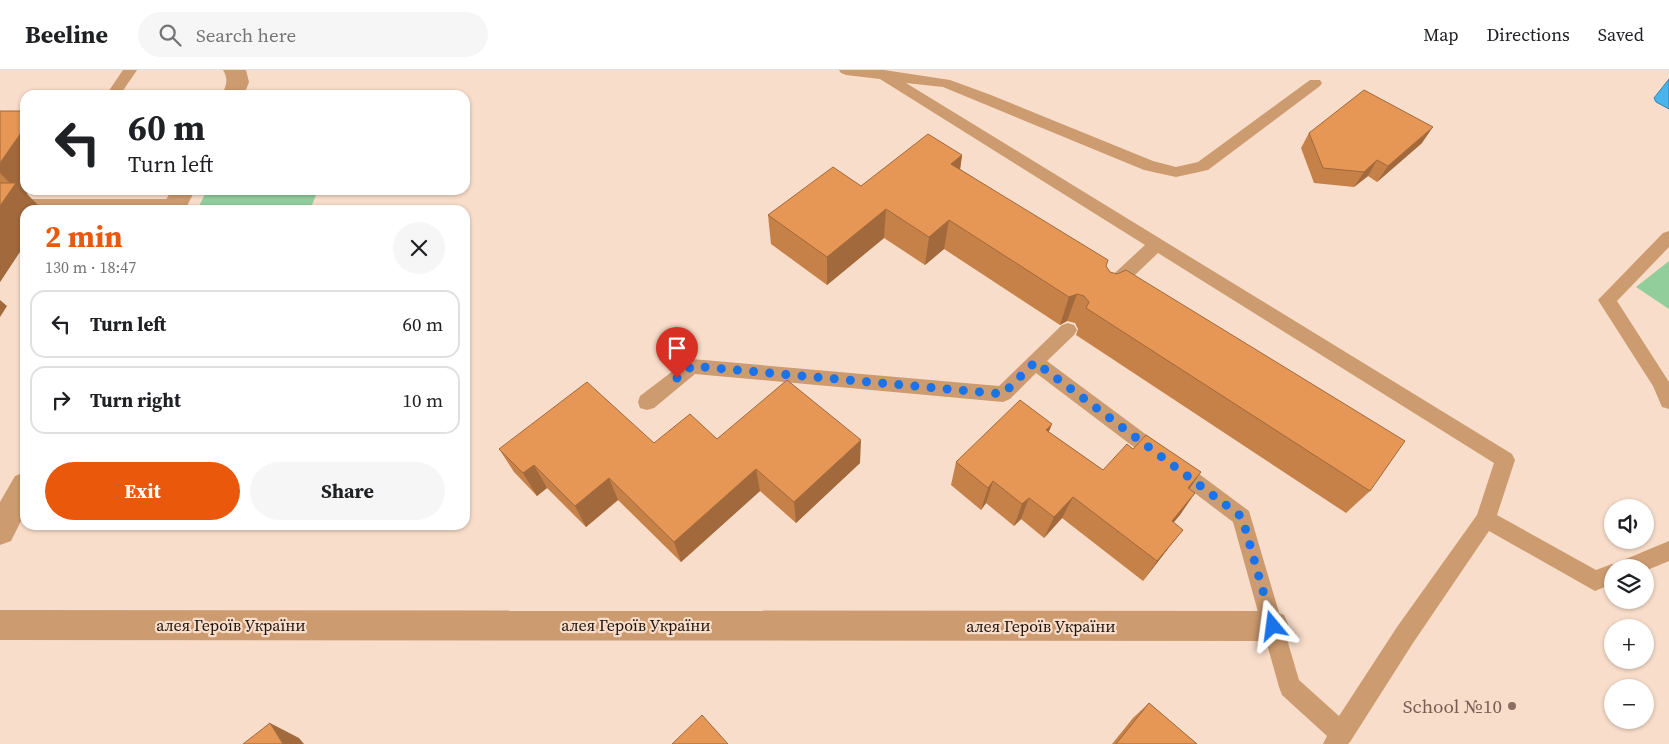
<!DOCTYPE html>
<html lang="en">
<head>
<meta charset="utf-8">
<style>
	body { margin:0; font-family:"Source Serif 4",serif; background:#f6f6f6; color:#202124; height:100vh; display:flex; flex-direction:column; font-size:19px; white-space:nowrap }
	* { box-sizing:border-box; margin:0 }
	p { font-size:16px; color:#757577 }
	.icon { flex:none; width:28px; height:28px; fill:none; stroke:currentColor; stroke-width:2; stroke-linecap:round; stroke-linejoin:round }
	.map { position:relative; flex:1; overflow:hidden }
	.side { position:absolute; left:20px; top:135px; width:450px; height:325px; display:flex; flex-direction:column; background:#fff; border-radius:15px; box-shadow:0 1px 4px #0004 }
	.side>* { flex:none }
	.banner { position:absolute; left:20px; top:20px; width:450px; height:105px; border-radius:15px; box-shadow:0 1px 4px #0004; background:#fff; color:#202124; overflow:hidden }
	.controls { position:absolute; left:1604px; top:429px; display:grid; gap:10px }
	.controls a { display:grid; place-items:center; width:50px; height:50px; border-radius:50%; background:#fff; box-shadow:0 1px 4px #0004; font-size:25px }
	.pin { position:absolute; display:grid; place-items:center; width:42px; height:42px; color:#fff; margin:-51px -21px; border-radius:50% 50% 50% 0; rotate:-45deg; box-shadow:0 0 5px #0007 }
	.pin .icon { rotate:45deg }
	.me { position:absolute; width:55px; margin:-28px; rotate:344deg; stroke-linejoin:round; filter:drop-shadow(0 0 4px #0008) }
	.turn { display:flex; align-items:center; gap:18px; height:105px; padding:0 25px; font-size:22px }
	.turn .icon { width:65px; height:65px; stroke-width:2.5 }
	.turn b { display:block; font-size:35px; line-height:42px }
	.round { display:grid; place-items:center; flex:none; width:52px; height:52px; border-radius:26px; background:#f6f6f6 }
	.overview { display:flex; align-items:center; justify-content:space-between; height:85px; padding:0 25px }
	h1 { font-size:30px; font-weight:700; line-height:38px; color:#ea580c }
	.action { display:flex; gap:10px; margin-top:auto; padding:10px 25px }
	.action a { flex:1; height:58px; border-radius:30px; background:#ea580c; color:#fff; font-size:20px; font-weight:700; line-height:58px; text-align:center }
	.action a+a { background:#f6f6f6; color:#202124 }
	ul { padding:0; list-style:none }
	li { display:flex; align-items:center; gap:15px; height:68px; margin:0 10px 8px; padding:0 15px; border:2px solid #e0e0e0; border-radius:15px }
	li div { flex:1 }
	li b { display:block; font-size:19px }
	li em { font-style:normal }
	header { display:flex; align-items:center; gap:30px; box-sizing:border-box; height:70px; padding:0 25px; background:#fff; border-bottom:1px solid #e0e0e0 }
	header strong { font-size:24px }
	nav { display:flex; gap:28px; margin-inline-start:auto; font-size:18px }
	.search { width:350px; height:45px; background:#f6f6f6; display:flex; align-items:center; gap:12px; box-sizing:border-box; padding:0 18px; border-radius:28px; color:#757577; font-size:19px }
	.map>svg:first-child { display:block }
	.green { fill:#92ce9c }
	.water { fill:#47b4eb; stroke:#3a84a8 }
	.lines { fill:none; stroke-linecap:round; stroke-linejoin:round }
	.service { fill:#cd9b70; fill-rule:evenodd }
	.pedestrian { fill:#cd9b70; fill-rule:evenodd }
	.minor { fill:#cd9b70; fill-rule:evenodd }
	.wall { fill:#c68149 }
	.shaded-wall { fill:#a1693c }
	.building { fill:#e69655; stroke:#a1693c }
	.route { stroke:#1a73e8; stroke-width:9; stroke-dasharray:0 16.2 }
	.education-dot { fill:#8d6e63; stroke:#f8ddca; stroke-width:2 }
	.labels { text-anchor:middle; stroke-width:4.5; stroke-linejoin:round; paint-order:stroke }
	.street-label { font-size:16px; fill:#1c130c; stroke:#f8ddca }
	.near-education-label { font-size:19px; fill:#785e54; stroke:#f8ddca; text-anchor:end }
</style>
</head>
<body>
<header>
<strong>Beeline</strong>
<div class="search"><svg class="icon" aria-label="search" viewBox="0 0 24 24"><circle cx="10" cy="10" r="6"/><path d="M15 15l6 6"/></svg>Search here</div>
<nav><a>Map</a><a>Directions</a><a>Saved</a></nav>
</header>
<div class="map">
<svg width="1669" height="674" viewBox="0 0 1669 674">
	<rect width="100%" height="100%" fill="#f8ddca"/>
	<!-- green -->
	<g class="green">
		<path d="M207,120H318L310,140H197Z"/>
		<path d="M1669,191V239L1636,217Z"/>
	</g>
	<!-- water -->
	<path class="water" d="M1669,9V39L1656,32L1654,28Z"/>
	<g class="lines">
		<!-- service -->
		<g class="service">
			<path d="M123,0H137L120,25H106Z"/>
			<path d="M839,0H884L950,10L991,25L1153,91L1176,97L1198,92L1310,10H1320L1322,13L1320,16L1208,100L1176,107L1144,100L943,17L906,13L1512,384L1515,390L1497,445L1596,500L1612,494L1618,497L1621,491L1669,471V491L1645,501V498H1612V514L1595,521L1489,461L1413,573L1350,672L1348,674H1323L1327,666L1282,625L1279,617L1233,452L1036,303L1010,329L1003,332L695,304L654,338L647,340L640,338L638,332L640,326L686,291L692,289L999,316L1062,255L1068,253L1074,255L1077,260L1074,265L1047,291L1249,441L1299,610L1339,646L1397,557L1477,445L1494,393L1158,183L1116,223L1110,225L1104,223L1101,218L1104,213L1145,175L880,9L846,5L841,3Z"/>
			<path d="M12,129H176L182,131L184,135L179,140L12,141L6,139L4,135L6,131Z"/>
			<path d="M1669,161V177L1617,231L1669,312V339L1662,337L1653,316L1598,230L1663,163Z"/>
		</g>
		<!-- pedestrian -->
		<path class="pedestrian" d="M0,540L1273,541L1284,545L1289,556L1284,567L1273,571L0,570Z"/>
		<!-- minor -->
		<g class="minor">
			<path d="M223,0H246L249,12L244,25H222C226,15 229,10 223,0Z"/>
			<path d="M171,120H195L185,140H161Z"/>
			<path d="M25,402V443L11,471L0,475V432L15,406Z"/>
		</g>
	</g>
	<!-- wall -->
	<g class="wall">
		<path d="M0,41L25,120H29L27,124L25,140V174L0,212Z"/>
		<path d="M1309,63L1422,73L1377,112L1368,106L1354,117L1314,113L1301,78Z"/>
		<path d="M962,85L960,99L1106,196L1110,202L1370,421L1346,443L1076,265L1078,259L1075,253L1067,251L1060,255L944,179L925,195L884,168L827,215L771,174L768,145L861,116Z"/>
		<path d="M1049,362L1103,400L1133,379L1201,402L1189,419L1195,423L1174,452L1167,480L1143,511L1062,448L1044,468L1021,449L1014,456L986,433L981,440L951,415L956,392Z"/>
		<path d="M717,369L860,393L796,453L760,421L681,492L618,430L586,457L547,418L537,426L514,402L499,379L654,373Z"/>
		<path d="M1149,633L1197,674H1112L1133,648Z"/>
	</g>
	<!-- shaded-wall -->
	<g class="shaded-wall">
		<path d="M25,57V120H29L27,124L43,140H25V174L0,212V136L13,116L0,103V93Z"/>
		<path d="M1433,57L1422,73L1377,112L1388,96Z"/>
		<path d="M962,85L958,115L951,94Z"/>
		<path d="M1377,90L1368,106L1354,117L1364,102Z"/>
		<path d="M886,139L884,168L827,215V187Z"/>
		<path d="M949,150L944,179L925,195L929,167Z"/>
		<path d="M1077,224L1067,251L1060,255L1069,227Z"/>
		<path d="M0,230L7,236L0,247Z"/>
		<path d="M1052,354L1043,377L1046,360Z"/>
		<path d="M861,370L860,393L796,453L794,432Z"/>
		<path d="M534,395L547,418L537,426L523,403Z"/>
		<path d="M756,399L760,421L681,492L674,472Z"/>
		<path d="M1201,402L1185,425L1188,418Z"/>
		<path d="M609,408L618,430L586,457L575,436Z"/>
		<path d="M993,411L986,433L981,440L988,418Z"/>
		<path d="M1195,423L1180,445L1157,472L1172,451Z"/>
		<path d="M1073,427L1062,448L1044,468L1054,447Z"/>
		<path d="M1029,428L1021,449L1014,456L1022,434Z"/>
		<path d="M1183,460L1167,480L1143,511L1157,491Z"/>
		<path d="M270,653L299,668L304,674H283Z"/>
	</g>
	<!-- building -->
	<g class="building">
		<path d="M1364,20L1433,57L1388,96L1377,90L1364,102L1323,98L1309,63Z"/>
		<path d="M0,41H25V57L0,93Z"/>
		<path d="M928,64L962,85L951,94L1108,190L1106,196L1110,202L1117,204L1126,200L1405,371L1370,421L1086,238L1089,232L1084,226L1077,224L1069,227L949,150L929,167L886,139L827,187L768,145L833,97L861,116Z"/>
		<path d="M0,113H16L0,136Z"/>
		<path d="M787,310L861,370L794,432L756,399L674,472L609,408L575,436L534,395L523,403L499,379L587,312L654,373L690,344L717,369Z"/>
		<path d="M1020,330L1052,354L1046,360L1103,400L1127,374L1133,379L1146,365L1201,402L1188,418L1195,423L1172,451L1183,460L1157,491L1073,427L1054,447L1029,428L1022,434L993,411L988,418L956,392Z"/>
		<path d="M1149,633L1197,674H1116Z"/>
		<path d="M702,645L728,674H672Z"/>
		<path d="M270,653L283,674H243Z"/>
	</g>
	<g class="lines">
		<!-- route -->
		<path class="route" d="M677,308L692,296L1003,324L1035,292L1242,447L1273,556"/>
	</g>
	<!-- markers -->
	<circle class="education-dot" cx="1512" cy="636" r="5"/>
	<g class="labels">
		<!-- street labels -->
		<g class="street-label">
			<text x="231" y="561">алея Героїв України</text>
			<text x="636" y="561">алея Героїв України</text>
			<text x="1041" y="562">алея Героїв України</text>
		</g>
		<!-- near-education labels -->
		<g class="near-education-label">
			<text x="1502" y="643">School №10</text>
		</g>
	</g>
</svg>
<div class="controls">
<a><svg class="icon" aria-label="sound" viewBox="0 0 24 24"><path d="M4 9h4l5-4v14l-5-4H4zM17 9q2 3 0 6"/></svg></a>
<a><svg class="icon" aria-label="layers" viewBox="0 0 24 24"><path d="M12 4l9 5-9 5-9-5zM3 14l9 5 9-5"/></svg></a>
<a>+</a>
<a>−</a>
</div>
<div class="pin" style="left:677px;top:308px;background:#d93025"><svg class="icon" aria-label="arrive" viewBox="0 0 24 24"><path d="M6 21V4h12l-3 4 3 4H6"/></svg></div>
<svg class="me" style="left:1273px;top:556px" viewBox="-20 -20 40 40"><path d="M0-17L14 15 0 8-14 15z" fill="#1a73e8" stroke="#fff" stroke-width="4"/></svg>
<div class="banner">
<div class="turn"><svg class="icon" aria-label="left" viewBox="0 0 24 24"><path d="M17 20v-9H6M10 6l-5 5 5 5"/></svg><div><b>60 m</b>Turn left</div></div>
</div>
<section class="side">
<div class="overview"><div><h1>2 min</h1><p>130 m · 18:47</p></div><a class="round"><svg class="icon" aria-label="close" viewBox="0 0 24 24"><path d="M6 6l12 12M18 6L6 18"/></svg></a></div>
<ul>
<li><svg class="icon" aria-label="left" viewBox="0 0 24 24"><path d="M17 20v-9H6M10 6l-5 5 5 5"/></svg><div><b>Turn left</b></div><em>60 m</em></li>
<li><svg class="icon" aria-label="right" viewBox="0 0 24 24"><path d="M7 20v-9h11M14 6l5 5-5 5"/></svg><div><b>Turn right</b></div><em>10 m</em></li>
</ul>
<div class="action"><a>Exit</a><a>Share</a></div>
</section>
</div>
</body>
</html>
